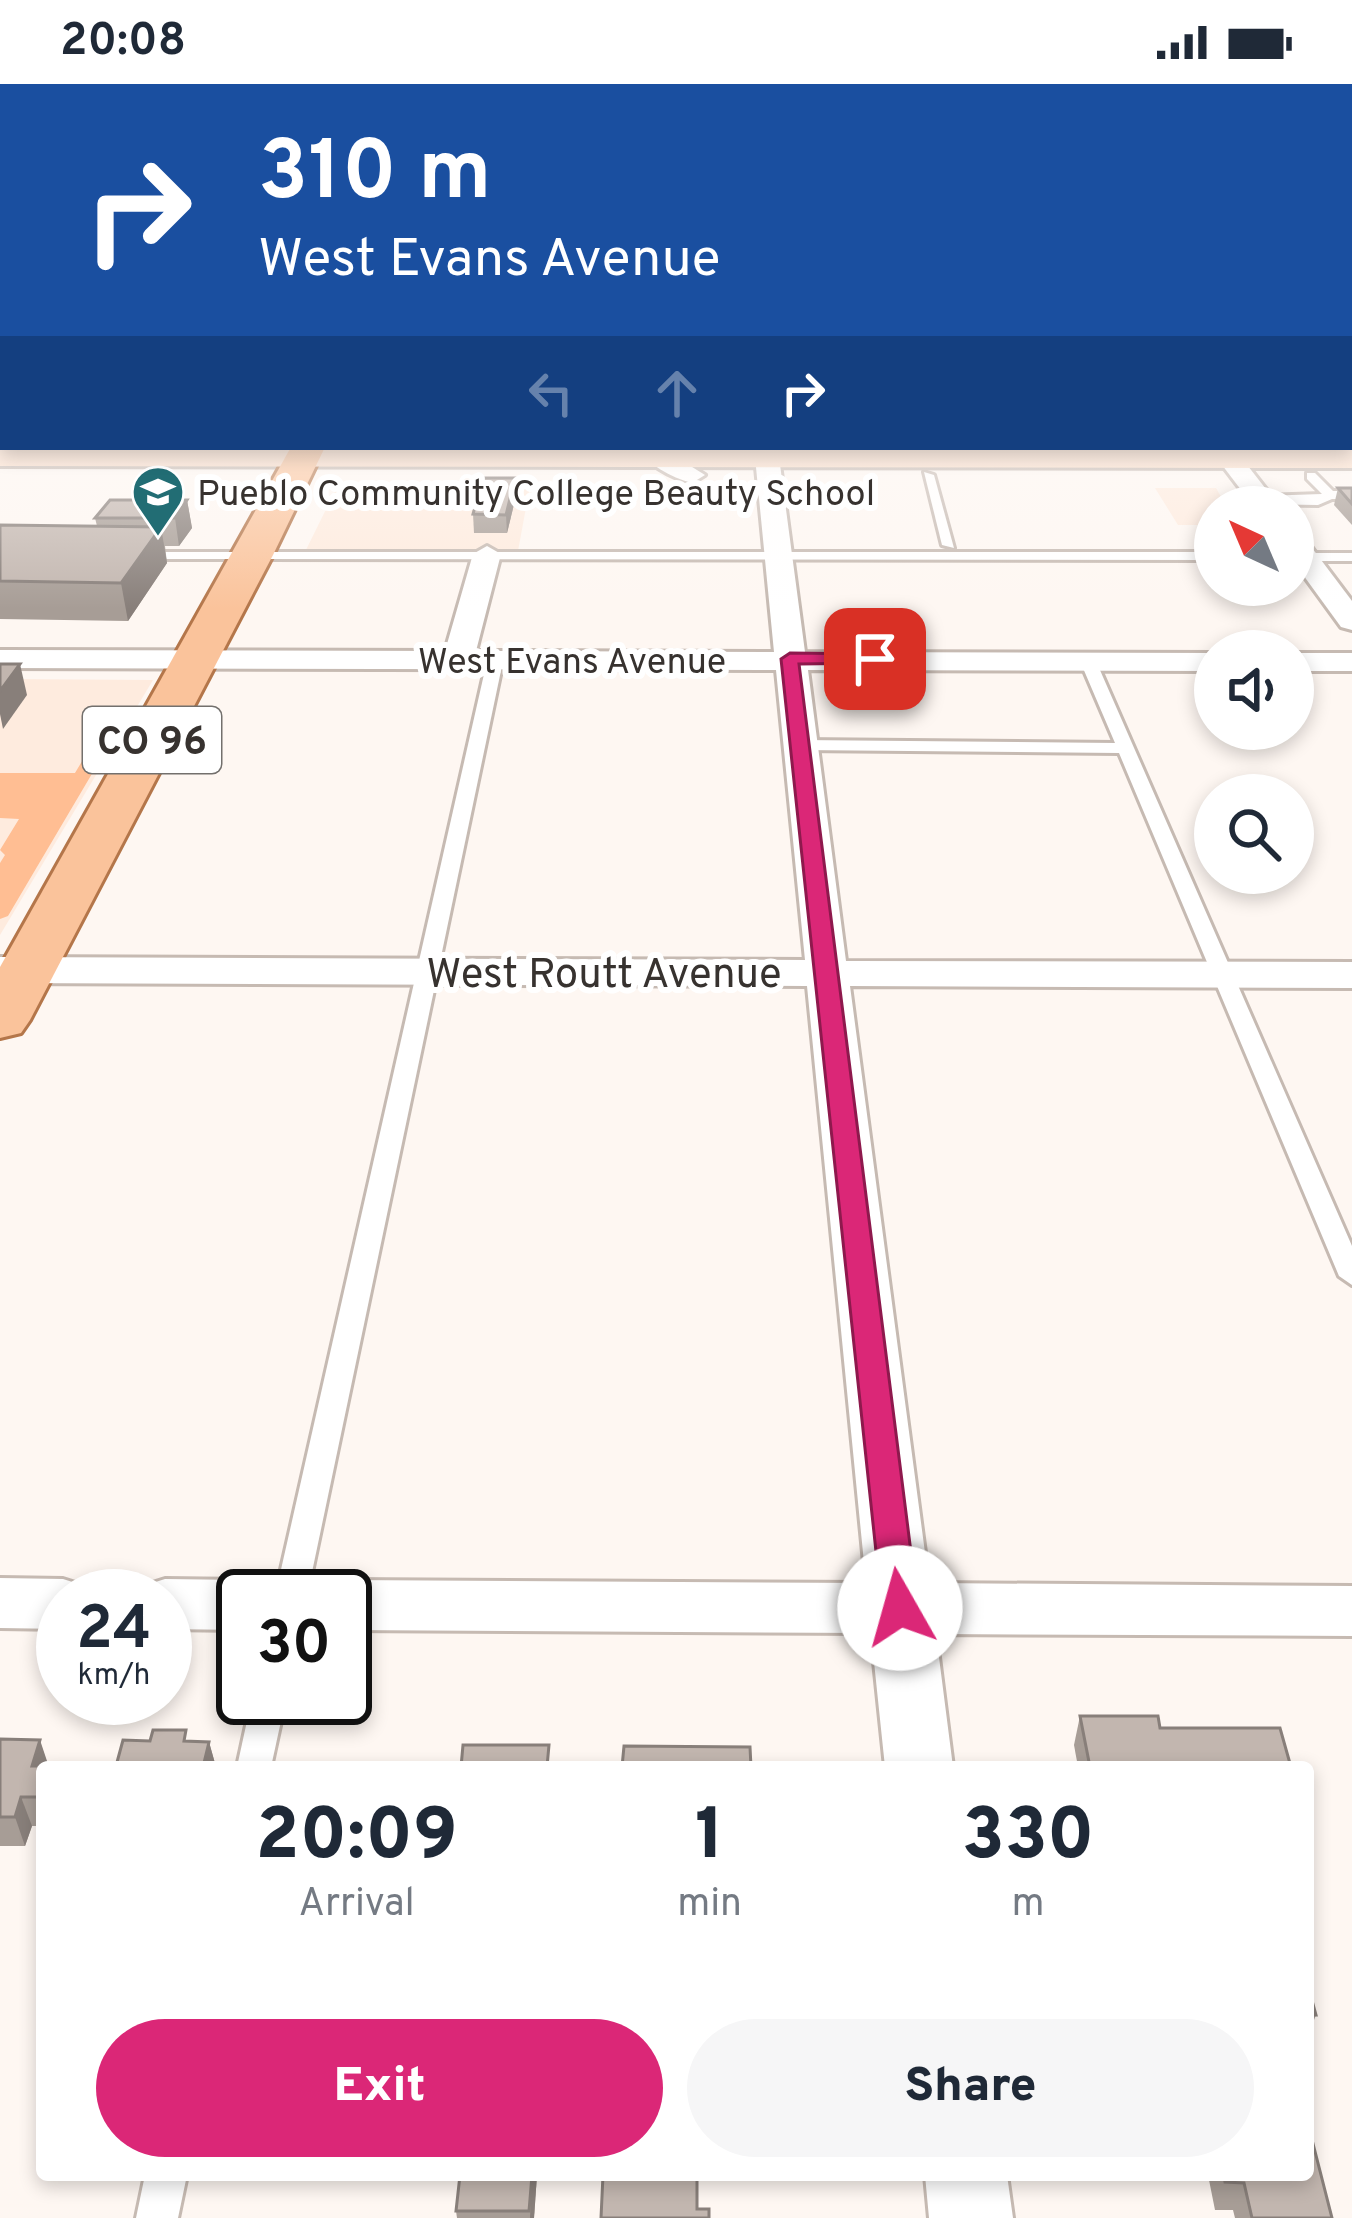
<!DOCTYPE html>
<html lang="en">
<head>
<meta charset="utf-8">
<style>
	body { margin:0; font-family:Overpass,sans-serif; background:#f6f6f7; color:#1f2937; height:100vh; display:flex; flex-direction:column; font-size:45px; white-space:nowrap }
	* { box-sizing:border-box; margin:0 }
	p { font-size:39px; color:#747a83 }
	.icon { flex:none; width:66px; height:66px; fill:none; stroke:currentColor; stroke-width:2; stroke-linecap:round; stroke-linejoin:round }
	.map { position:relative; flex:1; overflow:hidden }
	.sheet { position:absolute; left:36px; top:1677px; width:1278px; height:420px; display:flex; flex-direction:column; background:#fff; border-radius:12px; box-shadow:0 6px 18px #0003 }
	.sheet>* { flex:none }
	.guide { position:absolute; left:0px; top:0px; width:1353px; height:366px; box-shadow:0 6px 18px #0003; background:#1a4fa0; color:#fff; overflow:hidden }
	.needle { width:78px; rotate:316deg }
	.controls { position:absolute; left:1194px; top:402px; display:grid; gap:24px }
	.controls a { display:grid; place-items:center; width:120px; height:120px; border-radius:50%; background:#fff; box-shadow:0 6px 18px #0003; font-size:60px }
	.speed { position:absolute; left:36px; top:1485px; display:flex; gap:24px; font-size:60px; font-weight:700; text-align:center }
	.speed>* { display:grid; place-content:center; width:156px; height:156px; border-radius:50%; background:#fff; box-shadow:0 6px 18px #0003; line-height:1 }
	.speed small { font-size:30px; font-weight:400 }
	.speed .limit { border:6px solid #111; border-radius:18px; background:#fff; color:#111 }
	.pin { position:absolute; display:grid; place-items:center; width:102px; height:102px; color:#fff; margin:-51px; border-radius:24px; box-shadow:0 6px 18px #0006 }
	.me { position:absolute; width:132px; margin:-66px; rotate:353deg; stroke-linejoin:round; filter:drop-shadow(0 0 9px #0008) }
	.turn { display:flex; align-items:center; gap:42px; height:252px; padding:0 60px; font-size:54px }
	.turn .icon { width:156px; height:156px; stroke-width:2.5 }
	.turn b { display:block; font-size:84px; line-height:102px }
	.lanes { display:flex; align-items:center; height:114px; padding:0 60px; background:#0003; justify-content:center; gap:60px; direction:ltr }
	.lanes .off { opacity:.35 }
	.eta { display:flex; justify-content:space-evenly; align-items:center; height:204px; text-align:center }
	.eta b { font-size:72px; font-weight:800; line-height:84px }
	.primary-button { display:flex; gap:24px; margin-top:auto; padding:24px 60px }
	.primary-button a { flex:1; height:138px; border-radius:72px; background:#db2777; color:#fff; font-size:48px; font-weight:800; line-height:138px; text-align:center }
	.primary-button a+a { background:#f6f6f7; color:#1f2937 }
	.status { display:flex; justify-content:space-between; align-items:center; height:84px; padding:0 60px; background:#fff; direction:ltr }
	.status svg { height:33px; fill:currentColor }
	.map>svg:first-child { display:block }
	.built { fill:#feebde }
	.green { fill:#ffbe93 }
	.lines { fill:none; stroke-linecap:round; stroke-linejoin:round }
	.lane-casing { stroke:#c6bab2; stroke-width:6 }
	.street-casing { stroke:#c6bab2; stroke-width:6 }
	.secondary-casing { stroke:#c6bab2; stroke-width:6 }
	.primary-casing { stroke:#b4764a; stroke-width:6 }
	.lane { fill:#fff; fill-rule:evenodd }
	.street { fill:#fff; fill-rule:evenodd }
	.secondary { fill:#fde1cd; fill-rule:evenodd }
	.primary { fill:#fac39b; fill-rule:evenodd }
	.wall { fill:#a79d96 }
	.shaded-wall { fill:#887f7a }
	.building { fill:#c2b6af; stroke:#887f7a; stroke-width:3 }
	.route { fill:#db2777; stroke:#8e194d; stroke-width:3 }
	.labels { text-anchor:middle; stroke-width:12; stroke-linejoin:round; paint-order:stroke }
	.far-poi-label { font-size:36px; fill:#37322f; stroke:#fff; text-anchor:start }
	.far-street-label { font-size:36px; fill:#37322f; stroke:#fff }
	.shield { fill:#fff; stroke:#73706d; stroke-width:3 }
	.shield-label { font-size:39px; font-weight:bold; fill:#37322f }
	.street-label { font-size:42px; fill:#37322f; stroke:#fff }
</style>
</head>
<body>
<div class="status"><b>20:08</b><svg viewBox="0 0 49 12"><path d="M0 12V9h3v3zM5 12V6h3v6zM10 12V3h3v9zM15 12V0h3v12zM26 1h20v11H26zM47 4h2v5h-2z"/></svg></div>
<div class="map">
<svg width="1352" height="2134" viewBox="0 0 1352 2134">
	<rect width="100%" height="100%" fill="#fef7f2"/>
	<!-- built -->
	<g class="built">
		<path d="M338,401L530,402L518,467H457L455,474H302Z"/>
		<path d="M1155,404H1216L1227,423H1215V441H1178Z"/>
		<path d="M0,595L153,596L0,851Z"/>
	</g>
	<!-- green -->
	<path class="green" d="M115,622H132L8,832L0,835V779L5,771L0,766L19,735L0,734V689H75Z"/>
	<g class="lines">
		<!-- lane casing -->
		<g class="lane-casing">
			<g id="lane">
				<rect x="0" y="236" width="3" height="6"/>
				<rect x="0" y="305" width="3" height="6"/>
				<path d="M924,388L934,391L954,464L942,461Z"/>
				<path d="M1307,389H1315L1333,407H1352V415H1332L1318,421L1262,420L1256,416L1262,412L1322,410L1307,395Z"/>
				<path d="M132,468H1215V476L137,475L130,471Z"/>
				<rect x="1293" y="469" width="59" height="8"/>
				<path d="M495,572L503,577L307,1512H275L487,577Z"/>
				<path d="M1088,572L1096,577L1352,1162V1201L1339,1192L1119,669L800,666L791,661L800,656L1115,659L1080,577Z"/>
				<path d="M252,1614H286L271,1683H237Z"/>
				<path d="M145,2091H187L178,2134H136Z"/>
			</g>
		</g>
		<!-- street casing -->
		<g class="street-casing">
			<g id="street">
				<rect x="0" y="259" width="3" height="12"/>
				<path d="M635,363H660L705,391L692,399C670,393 649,381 635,363Z"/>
				<path d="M767,366L779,373L805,568L1215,569V587L808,586L846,877L1352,878V904L850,902L929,1499L1352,1502V1552L936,1550L953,1683H885L871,1549L345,1546V1512H318L323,1503L345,1496L866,1499L807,902L0,899V873L805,876L776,586L0,584V566L445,567L473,470L487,462L501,470L476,567L774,568L755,373Z"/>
				<path d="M1228,366L1237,368L1280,423H1254L1216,373Z"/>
				<path d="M1293,450L1303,452L1352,517V546L1341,543L1293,477Z"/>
				<rect x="1293" y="569" width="59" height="18"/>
				<path d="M0,1494L63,1495L85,1502L91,1512H63V1545L0,1544Z"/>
				<path d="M165,1495L243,1496L265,1503L270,1512H243V1546L165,1545V1512H137L143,1502Z"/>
				<path d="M925,2091H1007L1013,2134H929Z"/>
			</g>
		</g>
		<!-- secondary casing -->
		<g class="secondary-casing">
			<path id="secondary" d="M0,362L1352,364V384L0,382Z"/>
		</g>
		<!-- primary casing -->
		<g class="primary-casing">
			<path id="primary" d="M291,363H325L273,471L30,936L21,949L0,954V883Z"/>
		</g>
		<!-- lane -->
		<use href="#lane" class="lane"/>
		<!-- street -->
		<use href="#street" class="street"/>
		<!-- secondary -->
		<use href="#secondary" class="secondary"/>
		<!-- primary -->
		<use href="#primary" class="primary"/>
	</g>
	<!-- wall -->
	<g class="wall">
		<path d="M1338,404H1352V441L1334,421Z"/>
		<path d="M516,412L507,449H474L473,430Z"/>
		<path d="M187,416L192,444L179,462H165L167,479L128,537L0,535V441L97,442L95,434Z"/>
		<path d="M1080,1632L1160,1644L1291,1683H1078L1074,1661Z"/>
		<path d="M0,1655L49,1682H116L189,1657L209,1658L216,1683H42V1742H32L25,1762H0Z"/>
		<path d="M1308,1902L1316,1931L1308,1951Z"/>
		<path d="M460,2091H537L534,2134H457L456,2127Z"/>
		<path d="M1208,2091H1308L1332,2134H1235L1233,2126H1215Z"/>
	</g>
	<!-- shaded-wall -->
	<g class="shaded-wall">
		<path d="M515,394L516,412L507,449L506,431Z"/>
		<path d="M187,416L192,444L179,462L175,434Z"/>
		<path d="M161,443L167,479L128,537L121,499Z"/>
		<path d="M20,580L27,611L3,645L0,630V607Z"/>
		<path d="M40,1656L49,1683L32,1682Z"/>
		<path d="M209,1658L216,1683H203Z"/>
		<path d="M21,1713L32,1742L25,1762L15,1733Z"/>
		<path d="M532,2091H537L534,2134H530Z"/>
	</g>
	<!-- building -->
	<g class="building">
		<path d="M483,394H515L506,431L473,430Z"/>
		<path d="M1338,404H1352V420Z"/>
		<path d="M110,416H187L175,434H95Z"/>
		<path d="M0,441L161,443L121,499L0,497Z"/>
		<path d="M0,580H20L0,607Z"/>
		<path d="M1080,1632H1158L1160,1644H1280L1291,1683H1090Z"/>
		<path d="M153,1646H186L184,1657L209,1658L203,1683H42V1713H21L15,1733H0V1655L40,1656L32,1682H116L123,1656L150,1657Z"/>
		<path d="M463,1661H549L547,1683H461Z"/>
		<path d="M624,1662L750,1663L751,1683H622Z"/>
		<path d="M1308,1902L1316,1931H1308Z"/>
		<path d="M1308,2040L1332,2134H1252L1244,2099L1225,2098L1224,2091H1308Z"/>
		<path d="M460,2091H532L529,2127H456Z"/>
		<path d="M603,2091H697V2125H709V2134H601Z"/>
	</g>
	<!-- sky -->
	<linearGradient id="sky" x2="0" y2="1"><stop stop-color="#aeacb4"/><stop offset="0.43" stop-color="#fffbf9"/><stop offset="1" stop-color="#fffbf9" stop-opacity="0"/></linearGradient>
	<rect width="1352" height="525" fill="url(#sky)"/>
	<!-- route -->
	<path class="route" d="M875,570L884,575L881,579L799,580L918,1524L913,1534L900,1539L888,1534L882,1524L781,575L790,569Z"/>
	<!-- icons -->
	<defs>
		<g id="university-pin" transform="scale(2.7)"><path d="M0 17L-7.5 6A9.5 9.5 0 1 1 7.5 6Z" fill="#226d74" stroke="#fff"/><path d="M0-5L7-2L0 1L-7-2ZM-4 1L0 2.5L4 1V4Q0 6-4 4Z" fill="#fff"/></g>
	</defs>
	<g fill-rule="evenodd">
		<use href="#university-pin" x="158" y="408"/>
	</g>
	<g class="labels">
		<!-- far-poi labels -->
		<g class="far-poi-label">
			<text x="197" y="421">Pueblo Community College Beauty School</text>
		</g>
		<!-- far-street labels -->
		<g class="far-street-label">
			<text x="572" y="589">West Evans Avenue</text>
		</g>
		<!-- shield labels -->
		<rect class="shield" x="83" y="623" width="138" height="66" rx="9"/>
		<g class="shield-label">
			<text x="152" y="670">CO 96</text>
		</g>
		<!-- street labels -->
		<g class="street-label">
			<text x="604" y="903">West Routt Avenue</text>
		</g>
	</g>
</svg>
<div class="controls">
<a><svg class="needle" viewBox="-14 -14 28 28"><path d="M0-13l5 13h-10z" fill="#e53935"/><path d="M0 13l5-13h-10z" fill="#747a83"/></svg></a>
<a><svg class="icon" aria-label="sound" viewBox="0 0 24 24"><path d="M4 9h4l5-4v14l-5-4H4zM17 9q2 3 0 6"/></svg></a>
<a><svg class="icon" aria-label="search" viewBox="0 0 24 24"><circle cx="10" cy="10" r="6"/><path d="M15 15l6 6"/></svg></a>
</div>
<div class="speed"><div>24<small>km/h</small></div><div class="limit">30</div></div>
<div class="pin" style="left:875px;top:575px;background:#d93025"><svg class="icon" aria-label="arrive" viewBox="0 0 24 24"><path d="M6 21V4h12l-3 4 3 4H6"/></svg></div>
<svg class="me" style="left:900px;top:1524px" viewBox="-20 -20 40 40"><circle r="19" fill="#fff"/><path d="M0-13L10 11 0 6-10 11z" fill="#db2777"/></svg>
<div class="guide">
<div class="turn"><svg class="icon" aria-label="right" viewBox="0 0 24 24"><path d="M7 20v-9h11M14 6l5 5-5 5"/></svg><div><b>310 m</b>West Evans Avenue</div></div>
<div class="lanes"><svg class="icon off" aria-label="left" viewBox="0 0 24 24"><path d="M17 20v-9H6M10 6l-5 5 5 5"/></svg><svg class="icon off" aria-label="ahead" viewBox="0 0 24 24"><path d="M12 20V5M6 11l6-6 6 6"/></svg><svg class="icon" aria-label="right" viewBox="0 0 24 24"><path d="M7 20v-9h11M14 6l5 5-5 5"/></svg></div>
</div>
<section class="sheet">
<div class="eta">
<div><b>20:09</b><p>Arrival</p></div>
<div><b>1</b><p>min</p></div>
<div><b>330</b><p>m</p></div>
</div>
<div class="primary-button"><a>Exit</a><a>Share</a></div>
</section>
</div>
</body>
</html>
